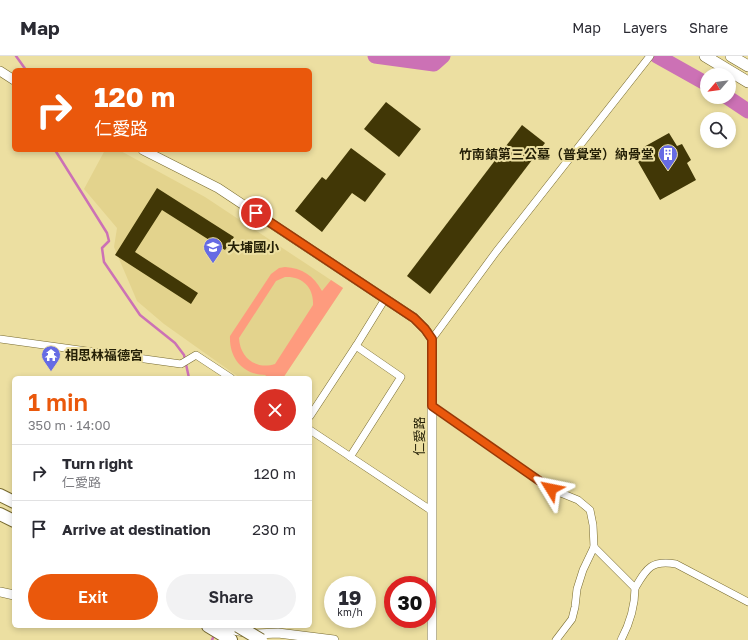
<!DOCTYPE html>
<html lang="en">
<head>
<meta charset="utf-8">
<style>
	body { margin:0; font-family:"Golos Text","Noto Sans TC",sans-serif; background:#f2f2f3; color:#2b2b33; height:100vh; display:flex; flex-direction:column; font-size:15px; white-space:nowrap }
	* { box-sizing:border-box; margin:0 }
	p { font-size:13px; color:#7c7c81 }
	.icon { flex:none; width:22px; height:22px; fill:none; stroke:currentColor; stroke-width:2; stroke-linecap:round; stroke-linejoin:round }
	.map { position:relative; flex:1; overflow:hidden }
	.drawer { position:absolute; left:12px; top:320px; width:300px; height:252px; display:flex; flex-direction:column; background:#fff; border-radius:6px; box-shadow:0 2px 6px #0003 }
	.drawer>* { flex:none }
	.top-card { position:absolute; left:12px; top:12px; width:300px; height:84px; border-radius:6px; box-shadow:0 2px 6px #0003; background:#ea580c; color:#fff; overflow:hidden }
	.needle { width:26px; rotate:242deg }
	.controls { position:absolute; left:700px; top:12px; display:grid; gap:8px }
	.controls a { display:grid; place-items:center; width:36px; height:36px; border-radius:50%; background:#fff; box-shadow:0 2px 6px #0003; font-size:20px }
	.speed { position:absolute; left:324px; top:520px; display:flex; gap:8px; font-size:20px; font-weight:700; text-align:center }
	.speed>* { display:grid; place-content:center; width:52px; height:52px; border-radius:50%; background:#fff; box-shadow:0 2px 6px #0003; line-height:1 }
	.speed small { font-size:10px; font-weight:400 }
	.speed .limit { border:6px solid #d22; background:#fff; color:#111 }
	.pin { position:absolute; display:grid; place-items:center; width:34px; height:34px; color:#fff; margin:-17px; border:2px solid #fff; border-radius:50%; box-shadow:0 1px 4px #0007 }
	.me { position:absolute; width:44px; margin:-22px; rotate:305deg; stroke-linejoin:round; filter:drop-shadow(0 0 3px #0008) }
	.turn { display:flex; align-items:center; gap:14px; height:84px; padding:0 16px; font-size:18px }
	.turn .icon { width:52px; height:52px; stroke-width:2.5 }
	.turn b { display:block; font-size:28px; line-height:34px }
	.round { display:grid; place-items:center; flex:none; width:42px; height:42px; border-radius:21px; background:#f2f2f3 }
	.headline { display:flex; align-items:center; justify-content:space-between; height:68px; padding:0 16px }
	h1 { font-size:24px; font-weight:600; line-height:30px; color:#ea580c }
	.primary-button { display:flex; gap:8px; margin-top:auto; padding:8px 16px }
	.primary-button a { flex:1; height:46px; border-radius:24px; background:#ea580c; color:#fff; font-size:16px; font-weight:600; line-height:46px; text-align:center }
	.primary-button a+a { background:#f2f2f3; color:#2b2b33 }
	ul { padding:0; list-style:none }
	li { display:flex; align-items:center; gap:12px; height:56px; padding:0 16px; border-top:1px solid #e1e1e2 }
	li div { flex:1 }
	li b { display:block; font-size:15px }
	li em { font-style:normal }
	header { display:flex; align-items:center; gap:24px; box-sizing:border-box; height:56px; padding:0 20px; background:#fff; border-bottom:1px solid #e1e1e2 }
	header strong { font-size:19px }
	nav { display:flex; gap:22px; margin-inline-start:auto; font-size:14px }
	.map>svg:first-child { display:block }
	.built { fill:#e3d38d }
	.green { fill:#fe9b7e; fill-rule:evenodd }
	.lines { fill:none; stroke-linecap:round; stroke-linejoin:round }
	.stream { stroke:#cc71b5; stroke-width:2.5 }
	.river { stroke:#cc71b5; stroke-width:15 }
	.building { fill:#413706 }
	.street-casing { stroke:#776a2f; stroke-width:8 }
	.secondary-casing { stroke:#776a2f; stroke-width:10 }
	.primary-casing { stroke:#776a2f; stroke-width:12 }
	.highway-casing { stroke:#776a2f; stroke-width:14 }
	.street { stroke:#fff; stroke-width:7 }
	.secondary { stroke:#fff; stroke-width:9 }
	.primary { stroke:#fff; stroke-width:11 }
	.highway { stroke:#fff; stroke-width:12 }
	.highway-bridge-casing { stroke:#776a2f; stroke-width:14; stroke-linecap:butt }
	.highway-bridge { stroke:#fff; stroke-width:12 }
	.route-casing { stroke:#983908; stroke-width:10 }
	.route { stroke:#ea580c; stroke-width:7 }
	.labels { text-anchor:middle; stroke-width:4; stroke-linejoin:round; paint-order:stroke }
	.poi-label { font-size:13px; font-weight:bold; fill:#241f06; stroke:#ecdfa1; text-anchor:start }
	.street-label { font-size:13px; fill:#241f06; stroke:#ecdfa1 }
</style>
</head>
<body>
<header>
<strong>Map</strong>
<nav><a>Map</a><a>Layers</a><a>Share</a></nav>
</header>
<div class="map">
<svg width="748" height="584" viewBox="0 0 748 584">
	<rect width="100%" height="100%" fill="#ecdfa1"/>
	<!-- built -->
	<path class="built" d="M105,94H119L205,141L343,232L283,322H240L164,268L137,245L114,191L117,172L84,133Z"/>
	<!-- green -->
	<path class="green" d="M285,211C302,212 314,220 322,235L331,224L343,232L283,322H264L266,319C243,319 229,302 230,280L271,218L279,212ZM285,221C302,220 314,231 313,249L275,308C256,314 240,302 239,282L276,225Z"/>
	<g class="lines">
		<!-- stream -->
		<g class="stream">
			<path d="M16,0L26,14"/>
			<path d="M55,94L107,177L109,185L102,192L104,206L140,259L175,287L184,299L189,322"/>
			<path d="M212,584L215,577"/>
		</g>
		<!-- river -->
		<g class="river">
			<path d="M375,0L434,8L443,0"/>
			<path d="M657,0L707,28"/>
			<path d="M727,41L748,55"/>
		</g>
	</g>
	<!-- building -->
	<g class="building">
		<path d="M386,46L421,73L399,101L364,73Z"/>
		<path d="M522,69L545,87L430,238L407,220Z"/>
		<path d="M669,77L677,90L682,88L691,104L687,107L696,124L660,144L633,97Z"/>
		<path d="M351,92L386,118L365,146L352,137L322,176L295,155L322,121L326,124Z"/>
		<path d="M157,132L234,181L225,194L162,154L135,196L198,237L191,248L115,199Z"/>
	</g>
	<g class="lines">
		<!-- street casing -->
		<g class="street-casing">
			<g id="street">
				<path d="M0,283L181,308L196,299L231,322"/>
				<path d="M432,283L496,196L650,0"/>
				<path d="M432,350L551,433L578,444L590,454L593,469L594,491L583,514L577,533L575,551L572,563L556,584"/>
				<path d="M310,360L356,290L385,243"/>
				<path d="M310,374L432,455"/>
				<path d="M350,401L401,321L356,290"/>
				<path d="M594,491L635,532C635,551 630,567 621,584"/>
				<path d="M635,532C647,512 651,504 676,508L748,546"/>
			</g>
		</g>
		<!-- secondary casing -->
		<g class="secondary-casing">
			<g id="secondary">
				<path d="M0,15L14,24"/>
				<path d="M143,94L218,132L414,262L425,273L432,283V584"/>
				<path d="M0,536L14,539"/>
				<path d="M211,570L256,578L278,577L334,584"/>
			</g>
		</g>
		<!-- primary casing -->
		<g class="primary-casing">
			<g id="primary">
				<path d="M705,0L748,26"/>
				<path d="M731,0L748,10"/>
			</g>
		</g>
		<!-- highway casing -->
		<g class="highway-casing">
			<g id="highway">
				<path d="M0,439L14,446"/>
				<path d="M0,458L14,465"/>
				<path d="M208,570L231,584"/>
			</g>
		</g>
		<!-- street -->
		<use href="#street" class="street"/>
		<!-- secondary -->
		<use href="#secondary" class="secondary"/>
		<!-- primary -->
		<use href="#primary" class="primary"/>
		<!-- highway -->
		<use href="#highway" class="highway"/>
		<!-- highway-bridge casing -->
		<g class="highway-bridge-casing">
			<path id="highway-bridge" d="M238,570L261,584"/>
		</g>
		<!-- highway-bridge -->
		<use href="#highway-bridge" class="highway-bridge"/>
	</g>
	<g class="lines">
		<!-- route casing -->
		<g class="route-casing">
			<path id="route" d="M256,157L414,262L425,273L432,283V350L551,433"/>
		</g>
		<!-- route -->
		<use href="#route" class="route"/>
	</g>
	<!-- icons -->
	<defs>
		<g id="building-pin" transform="scale(1)"><path d="M0 17L-7.5 6A9.5 9.5 0 1 1 7.5 6Z" fill="#666be4" stroke="#ecdfa1"/><path d="M-4-6H4V6H1V3H-1V6H-4ZM-2.5-4.3h1.7v1.8h-1.7ZM.8-4.3h1.7v1.8H.8ZM-2.5-1h1.7V.8h-1.7ZM.8-1h1.7V.8H.8Z" fill="#fff"/></g>
		<g id="school-pin" transform="scale(1)"><path d="M0 17L-7.5 6A9.5 9.5 0 1 1 7.5 6Z" fill="#666be4" stroke="#ecdfa1"/><path d="M0-5L7-2L0 1L-7-2ZM-4 1L0 2.5L4 1V4Q0 6-4 4Z" fill="#fff"/></g>
		<g id="temple-pin" transform="scale(1)"><path d="M0 17L-7.5 6A9.5 9.5 0 1 1 7.5 6Z" fill="#666be4" stroke="#ecdfa1"/><path d="M0-6L5-2H3V0L6.5 2.5H4V6H1.5V3h-3V6H-4V2.5H-6.5L-3 0V-2H-5Z" fill="#fff"/></g>
	</defs>
	<g fill-rule="evenodd">
		<use href="#building-pin" x="668" y="98"/>
		<use href="#school-pin" x="213" y="191"/>
		<use href="#temple-pin" x="51" y="299"/>
	</g>
	<g class="labels">
		<!-- poi labels -->
		<g class="poi-label">
			<text x="654" y="103" text-anchor="end">竹南鎮第三公墓（普覺堂）納骨堂</text>
			<text x="227" y="196">大埔國小</text>
			<text x="65" y="304">相思林福德宮</text>
		</g>
		<!-- street labels -->
		<g class="street-label">
			<text transform="translate(419 380) rotate(-90)" y="5">仁愛路</text>
		</g>
	</g>
</svg>
<div class="controls">
<a><svg class="needle" viewBox="-14 -14 28 28"><path d="M0-13l5 13h-10z" fill="#e53935"/><path d="M0 13l5-13h-10z" fill="#7c7c81"/></svg></a>
<a><svg class="icon" aria-label="search" viewBox="0 0 24 24"><circle cx="10" cy="10" r="6"/><path d="M15 15l6 6"/></svg></a>
</div>
<div class="speed"><div>19<small>km/h</small></div><div class="limit">30</div></div>
<div class="pin" style="left:256px;top:157px;background:#d93025"><svg class="icon" aria-label="arrive" viewBox="0 0 24 24"><path d="M6 21V4h12l-3 4 3 4H6"/></svg></div>
<svg class="me" style="left:551px;top:433px" viewBox="-20 -20 40 40"><path d="M0-17L14 15 0 8-14 15z" fill="#ea580c" stroke="#fff" stroke-width="4"/></svg>
<div class="top-card">
<div class="turn"><svg class="icon" aria-label="right" viewBox="0 0 24 24"><path d="M7 20v-9h11M14 6l5 5-5 5"/></svg><div><b>120 m</b>仁愛路</div></div>
</div>
<section class="drawer">
<div class="headline"><div><h1>1 min</h1><p>350 m · 14:00</p></div><a class="round" style="background:#d93025;color:#fff"><svg class="icon" aria-label="close" viewBox="0 0 24 24"><path d="M6 6l12 12M18 6L6 18"/></svg></a></div>
<ul>
<li><svg class="icon" aria-label="right" viewBox="0 0 24 24"><path d="M7 20v-9h11M14 6l5 5-5 5"/></svg><div><b>Turn right</b><p>仁愛路</p></div><em>120 m</em></li>
<li><svg class="icon" aria-label="arrive" viewBox="0 0 24 24"><path d="M6 21V4h12l-3 4 3 4H6"/></svg><div><b>Arrive at destination</b></div><em>230 m</em></li>
</ul>
<div class="primary-button"><a>Exit</a><a>Share</a></div>
</section>
</div>
</body>
</html>
